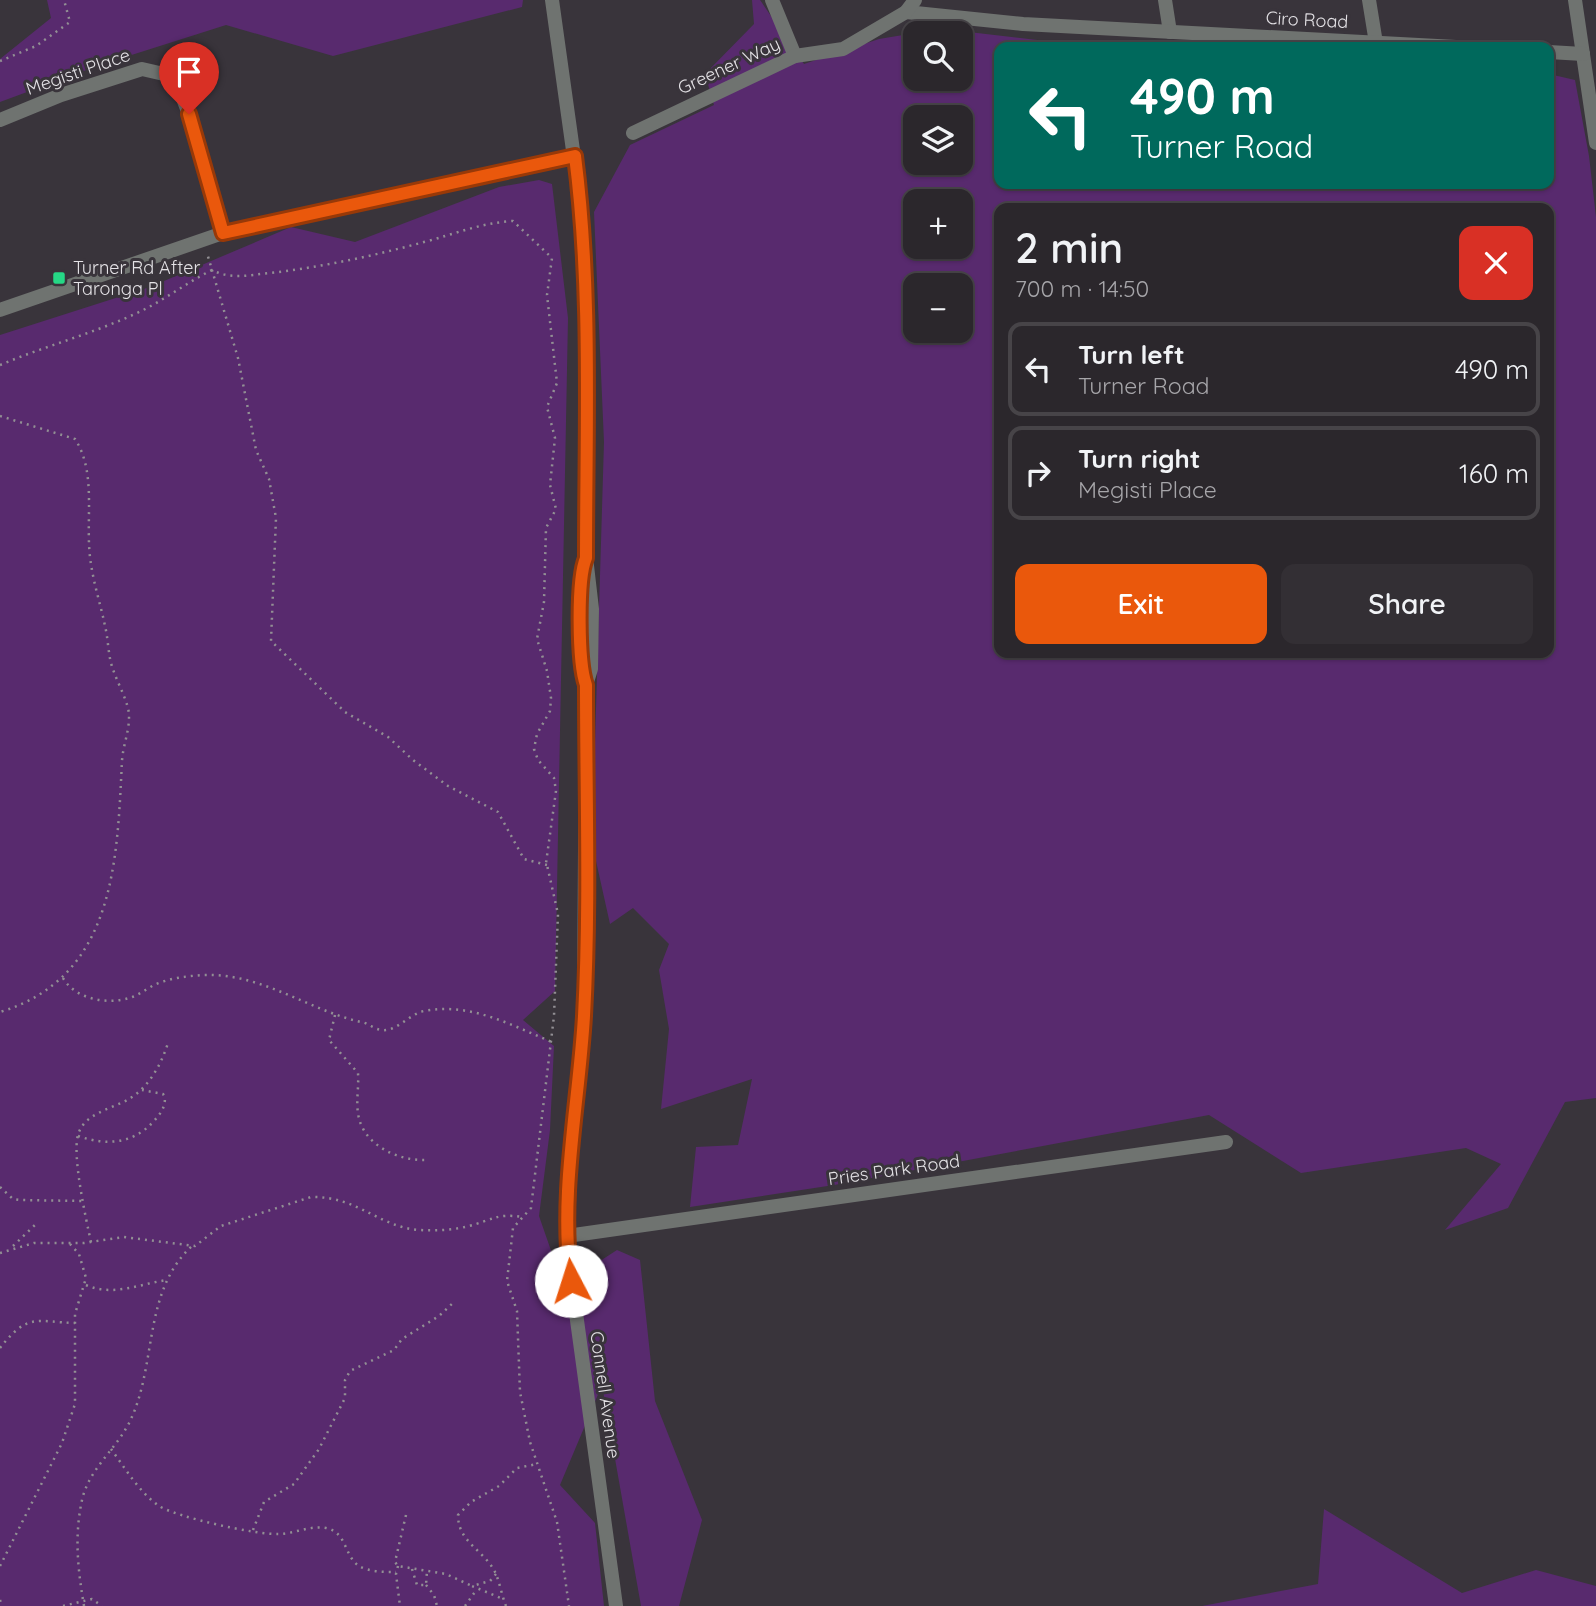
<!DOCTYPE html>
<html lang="en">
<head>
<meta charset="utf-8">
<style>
	body { margin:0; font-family:Quicksand,sans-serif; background:#332f34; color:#f1f3f6; height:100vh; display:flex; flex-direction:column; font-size:26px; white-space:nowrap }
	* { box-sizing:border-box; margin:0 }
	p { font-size:23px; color:#a6a5a9 }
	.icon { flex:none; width:38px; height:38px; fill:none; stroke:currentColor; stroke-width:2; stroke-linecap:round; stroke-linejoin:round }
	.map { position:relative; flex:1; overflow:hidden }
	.drawer { position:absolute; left:994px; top:203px; width:560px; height:455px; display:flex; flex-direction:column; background:#2b272c; border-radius:14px; box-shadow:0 2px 5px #0004,0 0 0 2px #474448 }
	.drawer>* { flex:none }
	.guide { position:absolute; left:994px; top:42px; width:560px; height:147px; border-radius:14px; box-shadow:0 2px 5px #0004,0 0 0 2px #474448; background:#00695c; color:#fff; overflow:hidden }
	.buttons { position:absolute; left:903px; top:21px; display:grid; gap:14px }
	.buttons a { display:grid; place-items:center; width:70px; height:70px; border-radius:14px; background:#2b272c; box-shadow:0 2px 5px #0004,0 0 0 2px #474448; font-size:35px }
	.pin { position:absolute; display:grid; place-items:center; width:60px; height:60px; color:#fff; margin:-72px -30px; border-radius:50% 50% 50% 0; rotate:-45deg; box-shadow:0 0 7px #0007 }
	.pin .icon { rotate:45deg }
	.me { position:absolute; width:77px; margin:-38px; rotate:355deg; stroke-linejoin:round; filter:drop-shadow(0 0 5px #0008) }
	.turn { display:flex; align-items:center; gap:24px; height:147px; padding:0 21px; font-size:32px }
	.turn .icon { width:91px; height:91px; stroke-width:2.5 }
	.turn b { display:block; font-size:49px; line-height:60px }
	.round { display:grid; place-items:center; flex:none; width:74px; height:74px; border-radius:14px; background:#332f34 }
	.headline { display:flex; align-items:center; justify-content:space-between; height:119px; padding:0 21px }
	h1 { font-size:42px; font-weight:600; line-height:52px }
	.cta { display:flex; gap:14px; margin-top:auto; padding:14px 21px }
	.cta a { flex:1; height:80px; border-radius:14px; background:#ea580c; color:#fff; font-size:28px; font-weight:600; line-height:80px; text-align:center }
	.cta a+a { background:#332f34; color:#f1f3f6 }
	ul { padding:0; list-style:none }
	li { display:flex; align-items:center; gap:21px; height:94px; margin:0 14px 10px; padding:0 7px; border:4px solid #474448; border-radius:14px }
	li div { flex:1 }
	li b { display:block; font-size:26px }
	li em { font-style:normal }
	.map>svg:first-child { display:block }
	.green { fill:#582a6e; fill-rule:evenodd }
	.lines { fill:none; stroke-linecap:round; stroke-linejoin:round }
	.path { stroke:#928f94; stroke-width:2.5; stroke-dasharray:2 5; stroke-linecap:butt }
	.minor { stroke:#6f7370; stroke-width:14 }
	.tertiary { stroke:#6f7370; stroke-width:14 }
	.route-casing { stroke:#983908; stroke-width:18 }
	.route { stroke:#ea580c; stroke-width:12 }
	.poi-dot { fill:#26d886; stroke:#39343b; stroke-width:2.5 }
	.labels { text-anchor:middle; stroke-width:6; stroke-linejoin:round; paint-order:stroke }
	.street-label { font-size:18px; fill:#e4e2e6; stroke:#39343b }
	.poi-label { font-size:18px; fill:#e4e2e6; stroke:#39343b; text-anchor:start }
</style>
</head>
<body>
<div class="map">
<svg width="1596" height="1606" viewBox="0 0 1596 1606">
	<rect width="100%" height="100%" fill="#39343b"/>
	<!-- green -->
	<g class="green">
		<path d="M47,0H523L522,7L333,56L226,25L100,65L0,102V59L51,18Z"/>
		<path d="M752,0H760L804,64L879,39L915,33V79H961V33H917L943,29L1097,47H999V184H1549V74L1575,80L1589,156L1596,217V1098L1565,1102L1508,1208L1445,1230L1501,1164L1466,1148L1301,1173L1209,1115L834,1185L690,1207L696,1147L738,1145L752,1079L661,1109L669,1029L659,970L669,944L633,908L610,924L592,843L604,442L594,212L630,145L714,105L705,74L754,24ZM915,117H961V163H915ZM915,201H961V247H915ZM999,208H1549V653H999ZM915,285H961V331H915Z"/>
		<path d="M539,180L552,184L568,318L555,991L523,1020L554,1046L550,1130L539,1216L563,1285L617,1250L640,1260L655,1401L702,1520L679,1606H641L602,1385L560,1485L595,1523L604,1606H0V335L150,287L291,227L355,242L499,187Z"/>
		<path d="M1324,1509L1462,1593L1536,1570L1596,1586V1606H1202L1318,1584Z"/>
	</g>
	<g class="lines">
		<!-- path -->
		<g class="path">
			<path d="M0,61L36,46L70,22L64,0"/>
			<path d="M0,365C45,346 92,334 137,313C163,301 186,283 212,270L207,253"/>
			<path d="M0,416L75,439C98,474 84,524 91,564C94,585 101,606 105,626C108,638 108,651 111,663C115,678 124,693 128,708C132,726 123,743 122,761C117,862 115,977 0,1012"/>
			<path d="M547,865L524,859L498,812L448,786L413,760L388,737L345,712L271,641L276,518L269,479L256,450L238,358L212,270C231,280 249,275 270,273C322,267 373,256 424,242C455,234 480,223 513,221L552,258L547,295L557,383L547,407L555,438L550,485L556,509L546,528L544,602L537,639L547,671L551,698L550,711L537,734L534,749L538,760L554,778L556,791L546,863L547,865L558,914L554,1016L531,1208L513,1228L507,1281L517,1311L520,1392L530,1442L557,1522L569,1606"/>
			<path d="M63,978C75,999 107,1005 129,998C141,995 150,985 162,982C176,977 190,976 204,975C262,973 308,1010 361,1022C368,1023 374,1029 381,1030C397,1032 409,1014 424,1011C470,1002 511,1025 552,1042"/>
			<path d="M335,1015L329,1040L358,1073C359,1087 356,1100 358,1113C362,1145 398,1161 426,1160"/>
			<path d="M78,1136C107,1146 133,1144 154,1121C161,1113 165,1108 165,1097L163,1094L142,1090"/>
			<path d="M0,1187L13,1199L20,1200L82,1201"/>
			<path d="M91,1242C86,1219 72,1156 78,1135C84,1113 112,1109 129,1099C149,1087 161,1065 168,1043"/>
			<path d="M13,1246L36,1224"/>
			<path d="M0,1253L34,1243H84L124,1237L195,1246L221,1226L311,1197C358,1196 380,1228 420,1230C436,1231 454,1230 469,1226C492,1220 497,1213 522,1217"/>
			<path d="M86,1285C113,1297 139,1284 167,1280"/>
			<path d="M0,1348C28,1312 37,1322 75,1323"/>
			<path d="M111,1449C125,1468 139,1492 159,1506C176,1517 257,1535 278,1534C294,1534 310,1525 326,1528C347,1532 344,1556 359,1566C369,1572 385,1572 396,1572"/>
			<path d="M406,1515L395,1562L398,1566L446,1574L472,1586"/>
			<path d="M253,1530L264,1502L294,1484L319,1449L345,1398V1380L350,1371L394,1350L402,1339L439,1316L454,1302"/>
			<path d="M0,1566L62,1443L75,1404V1314L86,1278L79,1254L70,1244"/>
			<path d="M398,1566L396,1574L400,1606"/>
			<path d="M412,1569L417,1585H426L427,1571"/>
			<path d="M496,1574L490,1581L472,1586L503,1599"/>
			<path d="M426,1585L434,1595L437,1606"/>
			<path d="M0,1600L2,1606"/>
			<path d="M63,1606L92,1599L102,1606"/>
			<path d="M84,1606C78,1570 74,1537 82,1500C89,1468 118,1448 131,1419C157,1363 143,1291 192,1246"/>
			<path d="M465,1606L477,1589"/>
			<path d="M506,1606C502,1596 500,1584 496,1574C485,1550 458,1543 458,1515L471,1502L499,1486L517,1468L537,1464"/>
		</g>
		<!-- minor -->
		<g class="minor">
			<path d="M772,0L795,56"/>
			<path d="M1165,0L1170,32"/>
			<path d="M1369,0L1376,43"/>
			<path d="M1575,0L1596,143"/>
			<path d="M906,12L1023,24L1456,47"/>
			<path d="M1549,52L1583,54"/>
			<path d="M0,120L61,95L142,69L168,75L177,83L189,114L223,233"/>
			<path d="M633,133L795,56L843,49L906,12L915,0"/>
			<path d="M0,310L223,233L575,157"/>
			<path d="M567,1236L1226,1142"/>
		</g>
		<!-- tertiary -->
		<g class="tertiary">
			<path d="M552,0L583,222L586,306V557L592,609L591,669L586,685L584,1012L568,1192L567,1247L616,1606"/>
			<path d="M582,660L583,565"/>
		</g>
	</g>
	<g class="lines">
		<!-- route casing -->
		<g class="route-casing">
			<path id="route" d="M189,114L223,233L575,156C592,289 586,424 586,558C577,579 578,663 586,685C586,795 590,906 584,1016C579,1103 559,1193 571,1281"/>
		</g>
		<!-- route -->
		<use href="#route" class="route"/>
	</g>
	<!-- markers -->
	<rect class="poi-dot" x="52" y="271" width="14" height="14" rx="3.5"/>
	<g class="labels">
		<!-- street labels -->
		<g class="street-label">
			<text transform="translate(1307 20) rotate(3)" y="6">Ciro Road</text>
			<text transform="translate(729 66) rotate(-25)" y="6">Greener Way</text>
			<text transform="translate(78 72) rotate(-19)" y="6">Megisti Place</text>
			<text transform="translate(894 1170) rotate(-8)" y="6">Pries Park Road</text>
			<text transform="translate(605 1395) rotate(82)" y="6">Connell Avenue</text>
		</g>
		<!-- poi labels -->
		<g class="poi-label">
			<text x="73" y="274">Turner Rd After<tspan x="73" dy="21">Taronga Pl</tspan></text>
		</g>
	</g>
</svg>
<div class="buttons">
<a><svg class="icon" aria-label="search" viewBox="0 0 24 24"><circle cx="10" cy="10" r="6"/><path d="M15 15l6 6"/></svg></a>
<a><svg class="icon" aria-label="layers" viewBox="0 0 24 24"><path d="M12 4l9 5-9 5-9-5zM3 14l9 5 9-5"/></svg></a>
<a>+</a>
<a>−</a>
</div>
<div class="pin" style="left:189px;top:114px;background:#d93025"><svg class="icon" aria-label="arrive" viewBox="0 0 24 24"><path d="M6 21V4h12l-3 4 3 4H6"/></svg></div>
<svg class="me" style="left:571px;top:1281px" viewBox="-20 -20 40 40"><circle r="19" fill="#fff"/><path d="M0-13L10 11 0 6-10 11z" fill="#ea580c"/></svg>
<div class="guide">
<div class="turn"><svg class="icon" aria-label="left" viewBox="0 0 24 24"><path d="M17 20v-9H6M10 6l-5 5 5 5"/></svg><div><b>490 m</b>Turner Road</div></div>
</div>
<section class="drawer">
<div class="headline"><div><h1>2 min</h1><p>700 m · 14:50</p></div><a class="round" style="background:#d93025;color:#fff"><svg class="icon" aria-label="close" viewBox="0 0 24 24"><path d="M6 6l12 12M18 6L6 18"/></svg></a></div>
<ul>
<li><svg class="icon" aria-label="left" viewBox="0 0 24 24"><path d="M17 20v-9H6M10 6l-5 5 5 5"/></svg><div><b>Turn left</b><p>Turner Road</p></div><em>490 m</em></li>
<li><svg class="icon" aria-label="right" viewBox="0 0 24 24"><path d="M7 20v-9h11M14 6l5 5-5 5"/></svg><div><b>Turn right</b><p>Megisti Place</p></div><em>160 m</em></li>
</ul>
<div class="cta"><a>Exit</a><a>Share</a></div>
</section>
</div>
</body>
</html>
